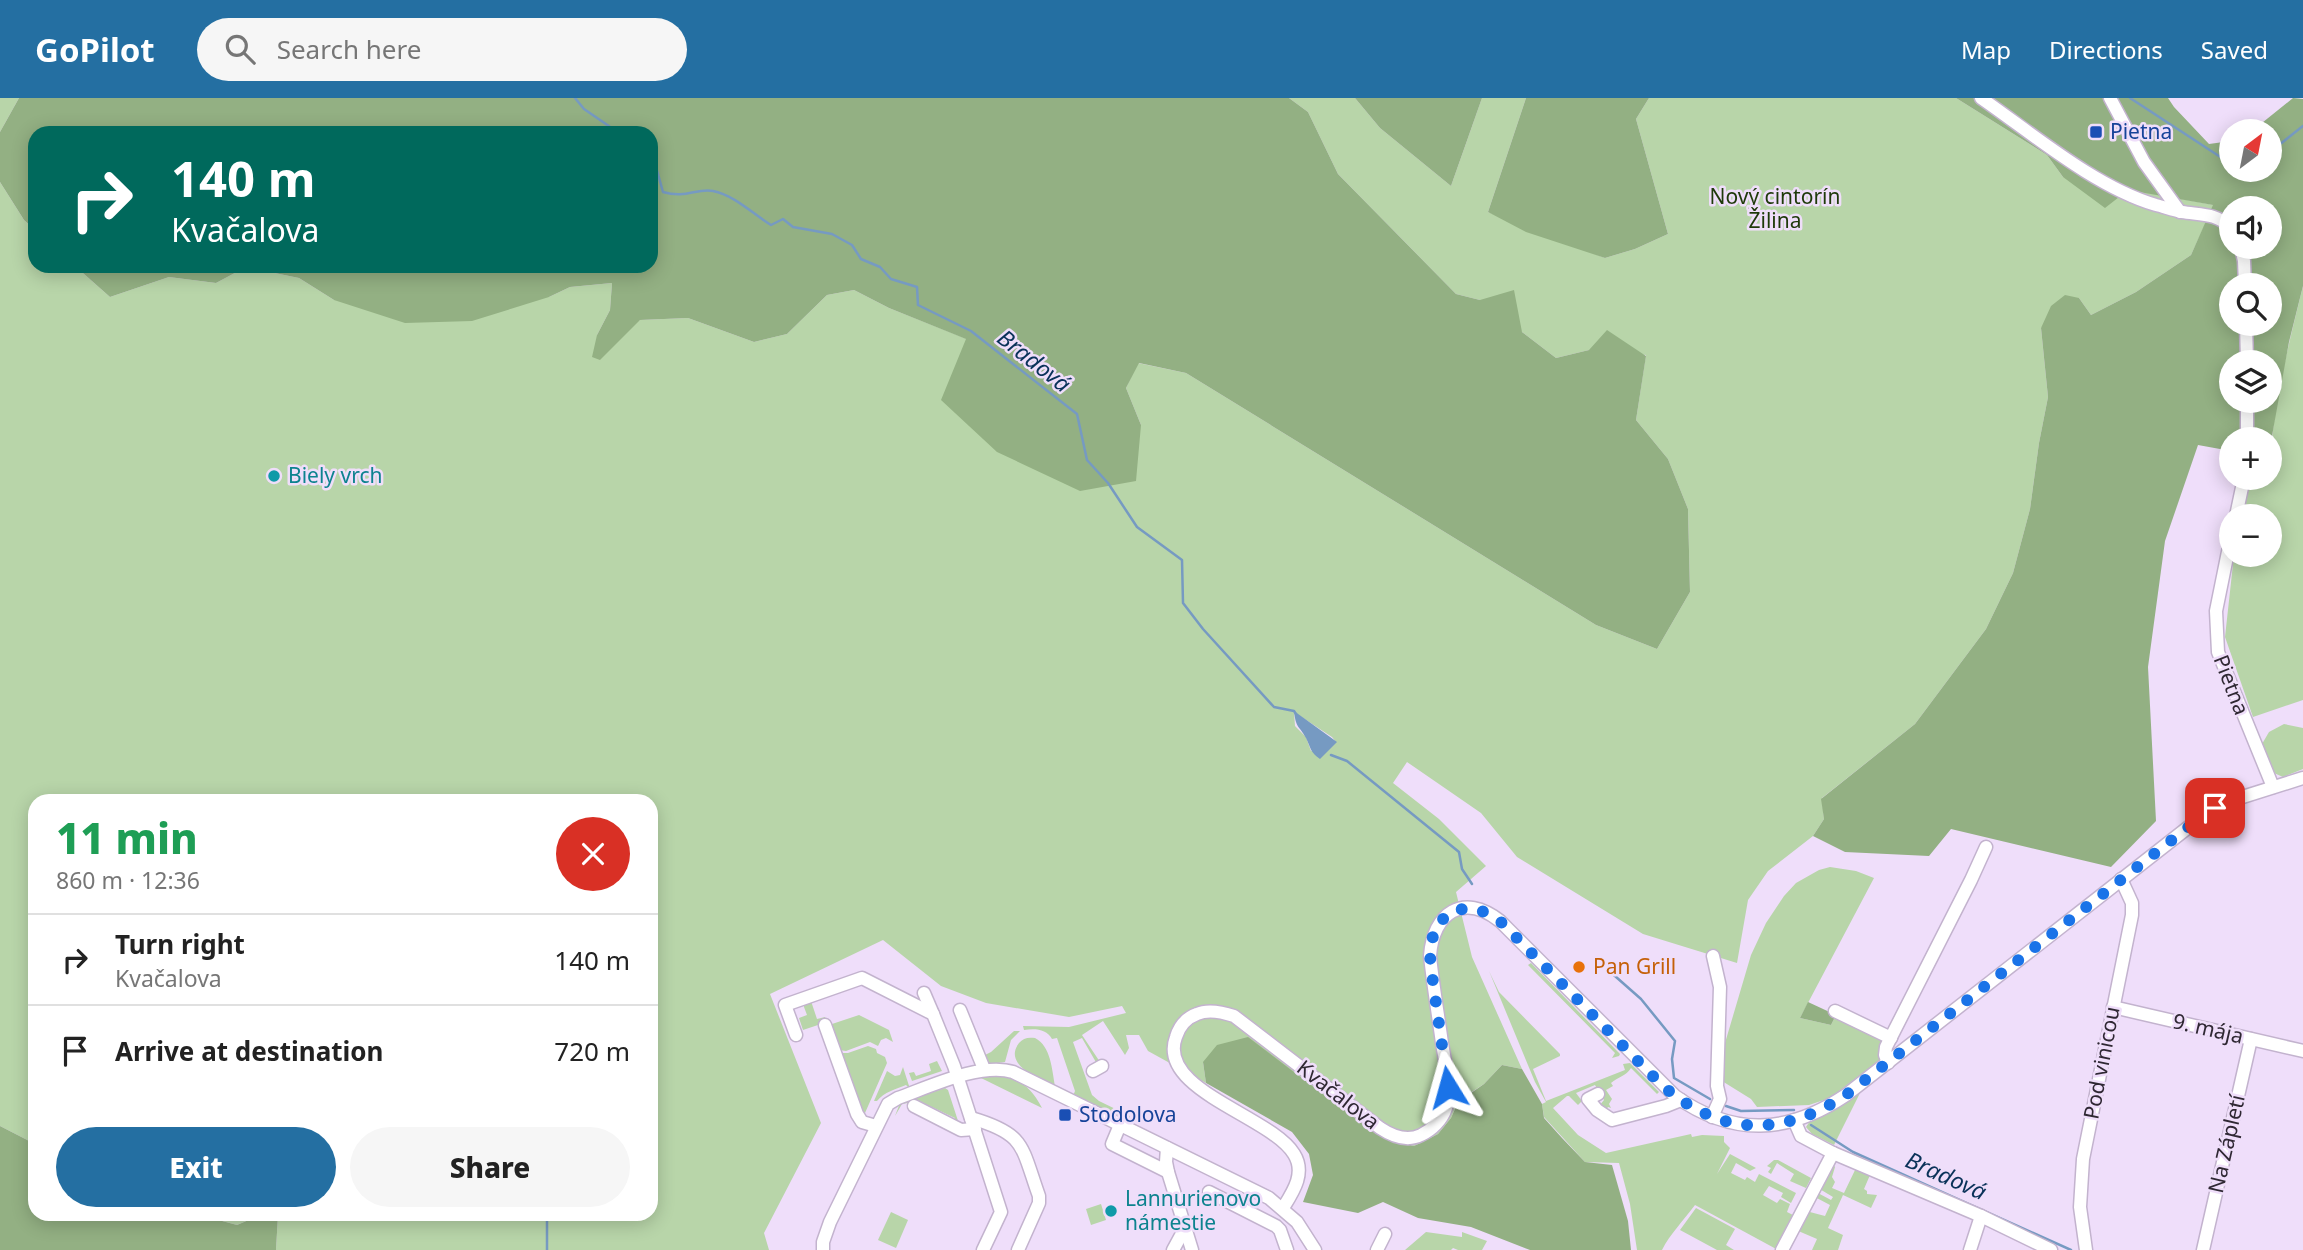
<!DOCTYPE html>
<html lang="en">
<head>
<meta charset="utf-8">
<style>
	body { margin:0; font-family:"Noto Sans",sans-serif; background:#f6f6f6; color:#222; height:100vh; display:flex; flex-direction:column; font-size:26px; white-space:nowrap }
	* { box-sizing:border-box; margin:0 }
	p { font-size:23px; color:#767676 }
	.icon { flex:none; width:38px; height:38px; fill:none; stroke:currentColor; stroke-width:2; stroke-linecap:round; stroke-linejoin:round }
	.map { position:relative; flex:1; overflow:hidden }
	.side { position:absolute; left:28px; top:696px; width:630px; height:427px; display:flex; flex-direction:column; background:#fff; border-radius:21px; box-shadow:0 4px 18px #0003 }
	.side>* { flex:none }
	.hud { position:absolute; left:28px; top:28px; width:630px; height:147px; border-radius:21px; box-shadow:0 4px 18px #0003; background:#00695c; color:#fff; overflow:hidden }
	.needle { width:46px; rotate:32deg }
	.controls { position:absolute; left:2219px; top:21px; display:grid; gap:14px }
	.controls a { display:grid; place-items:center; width:63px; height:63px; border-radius:50%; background:#fff; box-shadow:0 4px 18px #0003; font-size:35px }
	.pin { position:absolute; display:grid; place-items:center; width:60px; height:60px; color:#fff; margin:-30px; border-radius:14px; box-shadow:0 4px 10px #0006 }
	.me { position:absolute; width:77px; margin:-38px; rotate:352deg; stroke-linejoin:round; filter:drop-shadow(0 0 5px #0008) }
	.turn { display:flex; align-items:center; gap:24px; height:147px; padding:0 28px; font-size:32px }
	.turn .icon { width:91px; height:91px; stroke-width:2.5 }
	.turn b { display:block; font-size:49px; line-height:60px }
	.round { display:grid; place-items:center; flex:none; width:74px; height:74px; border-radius:37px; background:#f6f6f6 }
	.headline { display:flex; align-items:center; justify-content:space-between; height:119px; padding:0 28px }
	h1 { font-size:42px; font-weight:800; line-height:52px; color:#1e9e55 }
	.button { display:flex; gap:14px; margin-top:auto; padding:14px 28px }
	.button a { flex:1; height:80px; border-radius:42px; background:#246fa2; color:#fff; font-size:28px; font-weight:800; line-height:80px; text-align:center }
	.button a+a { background:#f6f6f6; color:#222 }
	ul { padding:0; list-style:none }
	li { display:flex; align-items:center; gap:21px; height:91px; padding:0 28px; border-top:2px solid #e0e0e0 }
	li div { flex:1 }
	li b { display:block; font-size:26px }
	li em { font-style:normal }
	header { display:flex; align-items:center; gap:42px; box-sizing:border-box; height:98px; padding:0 35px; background:#246fa2; color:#fff }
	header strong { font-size:33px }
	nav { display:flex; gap:38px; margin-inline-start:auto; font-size:24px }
	.search { width:490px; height:63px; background:#f6f6f6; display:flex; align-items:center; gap:18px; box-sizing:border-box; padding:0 24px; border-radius:38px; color:#767676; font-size:26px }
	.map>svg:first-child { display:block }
	.green { fill:#b8d5a9; fill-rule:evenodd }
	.forest { fill:#93b083; fill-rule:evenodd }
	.water { fill:#769ac2 }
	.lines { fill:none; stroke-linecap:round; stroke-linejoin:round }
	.stream { stroke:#769ac2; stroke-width:2.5 }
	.minor-casing { stroke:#c3b3ce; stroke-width:15 }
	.minor { stroke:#fff; stroke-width:12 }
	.route { stroke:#1a73e8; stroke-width:12; stroke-dasharray:0 21.6 }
	.transit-dot { fill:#1a4fb4; stroke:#efdefa; stroke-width:2.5 }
	.culture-dot { fill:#0f9aa8; stroke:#efdefa; stroke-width:2.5 }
	.food-dot { fill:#e8710a; stroke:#efdefa; stroke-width:2.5 }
	.labels { text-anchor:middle; stroke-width:5; stroke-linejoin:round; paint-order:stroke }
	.transit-label { font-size:21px; fill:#164399; stroke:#efdefa; text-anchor:start }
	.park-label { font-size:21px; fill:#1e3a09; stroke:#efdefa }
	.culture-label { font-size:21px; fill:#0d838f; stroke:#efdefa; text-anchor:start }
	.street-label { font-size:21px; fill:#2f2833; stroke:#efdefa }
	.food-label { font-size:21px; fill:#c56008; stroke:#efdefa; text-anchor:start }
	.water-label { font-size:23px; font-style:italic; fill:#0a3259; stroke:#efdefa }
</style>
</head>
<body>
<header>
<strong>GoPilot</strong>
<div class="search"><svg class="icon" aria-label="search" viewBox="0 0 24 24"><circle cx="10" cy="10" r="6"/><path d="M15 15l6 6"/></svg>Search here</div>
<nav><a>Map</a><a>Directions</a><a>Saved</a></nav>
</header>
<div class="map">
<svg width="2303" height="1152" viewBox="0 0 2303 1152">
	<rect width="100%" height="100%" fill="#efdefa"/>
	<!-- green -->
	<g class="green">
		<path d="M0,0H19L0,34Z"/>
		<path d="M1289,0H1355L1380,30L1451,88L1482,0H1526L1488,114L1605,160L1635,151L1668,136L1636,21L1649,0H1956L2047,57L2063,79L2214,107L2191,157L2136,194L2091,217L2079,200L2041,230L2048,299L2039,345L2030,411L2013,475L1986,531L1915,626L1822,700L1824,721L1813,738L1768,773L1748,802L1737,865L1643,836L1517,759L1481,715L1407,664L1393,685L1439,721L1486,768L1456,794L1472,859L1522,971L1502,967L1484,986L1458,1003L1451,1020L1438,1036L1414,1048L1390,1041L1328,1000L1203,964L1206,985L1148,953L1139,937H1126L1129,950L1125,957L1103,923L1082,937L1100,964L1097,966L1082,940L1073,944L1092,997L1099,1003L1130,1018L1129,1025L1073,998L1075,993L1057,940L1052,941C1047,931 1035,930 1024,932L1023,928L1069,929L1126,915L1122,908L1069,919L986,905L941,888L883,842L770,896L821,1025L764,1135L769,1152H276L278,1117L651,1116V704H35V1046L0,1028V84L24,122L35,132V168H75L110,199L169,179L216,185L246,169L299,180L334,202L549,199L570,189L612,185L610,212L597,237L640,222L688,220L754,244L787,236L827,197L854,192L889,210L967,241L1141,327L1126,290L1138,265L1186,275L1596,527L1657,551L1690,494L1688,411L1668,361L1636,322L1646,257L1589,252L1556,260L1480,202L1456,196L1338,76L1308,14ZM1294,614L1332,639L1336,644L1311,653L1306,639L1295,628Z"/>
		<path d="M2303,188V602L2253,619L2225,539L2234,457H2270V418H2239L2243,380H2270C2270,315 2288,250 2303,188Z"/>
		<path d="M2284,626L2303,630V671L2283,679L2274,675L2262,646L2269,634Z"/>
		<path d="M1830,769L1856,773L1874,780L1800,920L1831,927L1836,917L1885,941L1881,961L1830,1000L1809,1007L1757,1009L1751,1001L1722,983L1725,945L1751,857L1766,825L1784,798L1796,785L1819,772Z"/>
		<path d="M1531,865L1620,956L1619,958L1612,960L1615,955L1528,867Z"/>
		<path d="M1489,873L1499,894L1560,956V958L1533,971L1546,1003L1625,972L1623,966L1630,965L1659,994L1657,996L1631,970C1626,978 1618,979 1611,985L1613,988L1606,992L1612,1001L1609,1006L1611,1010L1608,1009L1605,1013L1599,1008L1604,1002L1595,987L1576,995L1582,1003L1578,1007L1569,998H1567L1553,1010L1578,1037L1606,1055L1691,1036L1692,1039L1702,1037L1724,1038V1044L1730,1050L1717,1076L1730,1056L1756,1070L1750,1073L1736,1065L1731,1075L1745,1082L1747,1079L1755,1084L1759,1076L1796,1095L1791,1105L1781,1099L1783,1095L1769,1088L1763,1097L1777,1105L1780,1101L1790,1106L1787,1114L1795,1118L1778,1152L1695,1107C1684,1122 1670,1136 1662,1152H1637L1630,1106L1619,1065L1585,1064L1544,1019L1542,1006L1546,1004L1535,984Z"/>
		<path d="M810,900L817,921L825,919L827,924L803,932L799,920L807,917L804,909V902Z"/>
		<path d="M859,917L889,932L893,944L886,940L881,942L878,948L870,944L846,953L839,952L829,927Z"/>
		<path d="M1014,933H1020L1011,942L1005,964L990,966L983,958L991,954Z"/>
		<path d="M1035,940C1051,948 1052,972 1055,988C1041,982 1002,967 1019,945C1023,940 1028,939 1035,940Z"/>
		<path d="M868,948L876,951L877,955L885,959L887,965L865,1015L860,1013L838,955H848Z"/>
		<path d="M937,963L942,973L912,983L909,975L914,974L916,978L931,973L929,966Z"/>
		<path d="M903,969L910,991L906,987C896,991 884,994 877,1003H874L887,973L895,978L900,977Z"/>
		<path d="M993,974C1018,982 1029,985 1042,1010L981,980L980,976Z"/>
		<path d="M945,990L948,992L959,1026L954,1024L955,1020L919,1003L902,1006L895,1018L900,1005Z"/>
		<path d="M1861,993L1834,1047L1812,1036L1806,1029L1810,1023L1842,1007Z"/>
		<path d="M1774,1062H1778L1811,1080L1806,1090L1790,1083L1794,1076L1777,1065L1771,1076L1768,1074L1771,1070L1767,1068Z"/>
		<path d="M1831,1063L1835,1069L1832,1079L1835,1084L1832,1090L1844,1095L1856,1070L1870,1077L1864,1091L1867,1093V1096L1877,1097L1871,1110L1843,1097L1828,1130L1843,1137L1838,1152H1812L1817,1141L1796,1132L1806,1113L1825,1118L1830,1107L1813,1098L1816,1094L1831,1102L1833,1099L1818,1090Z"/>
		<path d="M1101,1106L1106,1122L1091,1127L1086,1111Z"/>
		<path d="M1696,1110L1735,1131L1726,1147L1734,1152H1717L1680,1132Z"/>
		<path d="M891,1114L908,1122L896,1150L878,1142Z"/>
		<path d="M200,1117H253L251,1121L237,1127Z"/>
		<path d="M1426,1134L1462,1139V1134L1487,1143L1482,1152H1458L1453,1150L1451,1152H1405Z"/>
	</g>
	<!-- forest -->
	<g class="forest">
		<path d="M19,0H1289L1308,14L1338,76L1456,196L1480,202L1514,192L1522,234L1556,260L1589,252L1607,232L1646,258L1636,322L1668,361L1688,411L1690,494L1657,551L1596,527L1186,275L1139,265L1126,290L1141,327L1136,383L1080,393L997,354L941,302L966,241L889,210L854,192L827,197L787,236L754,244L688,220L640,222L600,262L592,259L597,237L610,212L612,185L570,189L549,199L472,223L405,225L334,202L299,180L246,169L216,185L169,179L110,199L75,168H651V35H35V132L24,122L0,84V34Z"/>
		<path d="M1355,0H1482L1451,88L1380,30Z"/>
		<path d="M1526,0H1649L1636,21L1668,136L1635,151L1605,160L1526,134L1488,114Z"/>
		<path d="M1956,0H2168L2174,9L2209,46L2231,43V72H2270V33H2252L2293,0L2303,1V188L2289,244L2270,349V341H2231V353L2198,347L2165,443L2148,569L2156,723L2111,769L1951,731L1929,758L1845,754L1813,738L1824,721L1821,701L1915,626L1986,531L2013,475L2030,411L2039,345L2048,299L2041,230L2051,208L2065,197L2079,200L2091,217L2136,194L2191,157L2213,107L2128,92L2105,110L2063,79L2047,57ZM2231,110H2270V149H2231ZM2231,187H2270V226H2231ZM2231,264H2270V303H2231Z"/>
		<path d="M1808,904L1836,917L1831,927L1800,920Z"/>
		<path d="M1248,939L1328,1000L1390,1041L1414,1048L1438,1036L1451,1020L1458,1004L1484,986L1502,967L1522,971L1542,1006L1544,1020L1562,1040L1585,1064L1612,1067L1628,1123L1631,1152H1530L1471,1129L1418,1120L1383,1104L1358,1115L1303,1104L1313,1077L1309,1056L1292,1034L1206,985L1203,964L1217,947Z"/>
		<path d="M0,1028L35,1046V1116L200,1117L237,1127L251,1121L253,1117H278L276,1152H0Z"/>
	</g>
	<!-- water -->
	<path class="water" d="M1294,613L1337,644L1320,661C1310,654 1311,650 1306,640C1299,627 1296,631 1294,613Z"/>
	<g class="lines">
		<!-- stream -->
		<g class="stream">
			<path d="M575,0L584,11L619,35"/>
			<path d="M2130,0L2225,62L2228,70L2231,71"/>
			<path d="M2270,54L2303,28"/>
			<path d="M651,65L656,69L663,94C686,101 696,90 713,93C734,97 753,116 771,127L783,121L793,129L832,136L852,147L861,161L880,169L891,181L917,189L918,207L971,233L1077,316L1087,362L1108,385L1137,429L1182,462L1183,505L1203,531L1274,609L1294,613L1296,616"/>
			<path d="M1331,657L1347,663L1459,754L1462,771L1472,786"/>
			<path d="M1607,871L1641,901L1675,943L1672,961L1674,980L1710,1001"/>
			<path d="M1726,1008L1741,1013L1794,1012"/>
			<path d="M1811,1027L1853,1054L2071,1152"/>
			<path d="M547,1116V1152"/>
		</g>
		<!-- minor casing -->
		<g class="minor-casing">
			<g id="minor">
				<path d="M1981,0C2033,36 2095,89 2156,107C2164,109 2173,112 2182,114C2201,117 2217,115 2231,130"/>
				<path d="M2110,0L2144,64L2180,114"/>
				<path d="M2241,149L2244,163L2245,187"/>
				<path d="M2246,226L2247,264"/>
				<path d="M2247,303V341"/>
				<path d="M2236,418L2244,380"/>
				<path d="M2231,439L2216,513L2218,554L2273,689"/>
				<path d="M924,895L933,916"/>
				<path d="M2113,909L2303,953"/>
				<path d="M960,912L984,971"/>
				<path d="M1835,913L1891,940"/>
				<path d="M825,927L857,1016L862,1024L876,1028"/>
				<path d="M796,937L785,907L862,880L933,916L954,968L1001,1114L983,1152"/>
				<path d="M1888,965L1885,957L1886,949L1971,782L1986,749"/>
				<path d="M1093,973L1102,968"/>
				<path d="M1598,996L1588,1001L1597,1012L1612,1022L1666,1008L1681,1002"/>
				<path d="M914,1008L961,1032L975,1031"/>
				<path d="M1712,1019L1720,1001L1717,988L1720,889L1713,858"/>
				<path d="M971,1020C1026,1036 1021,1048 1039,1098V1105L1018,1152"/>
				<path d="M1794,1022L1801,1038L1833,1055L1981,1118L2051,1152"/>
				<path d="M1120,1027L1112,1046L1168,1074"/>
				<path d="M1167,1050L1166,1064L1168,1074L1192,1152"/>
				<path d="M1209,1094L1276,1128L1280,1132L1287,1152"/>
				<path d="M1283,1110C1293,1094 1306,1075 1294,1056C1271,1018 1156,992 1176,939C1179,929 1186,920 1197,916C1208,911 1222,914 1234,918L1380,1030C1392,1038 1407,1044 1421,1037C1432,1032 1442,1022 1446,1010C1452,990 1445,965 1442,945C1438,916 1433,887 1430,858C1433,815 1463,794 1500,823L1675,998C1733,1039 1788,1036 1846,997L2204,717L2233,702L2303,680"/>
				<path d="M823,1152V1144L830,1124L888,1006L898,1000C929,989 981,964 1013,974L1269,1100L1297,1124L1315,1152"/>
				<path d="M1173,1152L1185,1130"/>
				<path d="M1377,1152L1385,1136"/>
				<path d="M1782,1152L1833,1055"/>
				<path d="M1970,1152L1981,1118"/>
				<path d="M2086,1152L2080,1109L2083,1061L2132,817V805L2121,781"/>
				<path d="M2203,1152L2251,941"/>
			</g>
		</g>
		<!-- minor -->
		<use href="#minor" class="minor"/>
	</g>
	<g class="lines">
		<!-- route -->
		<path class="route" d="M1448,989L1432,877L1430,858L1432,841L1440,823L1458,811L1480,812L1500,823L1642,967C1653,978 1664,990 1677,999C1733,1040 1790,1034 1846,997L2191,727L2215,710"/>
	</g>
	<!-- markers -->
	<g class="transit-dot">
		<rect x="2089" y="27" width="14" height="14" rx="3.5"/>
		<rect x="1058" y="1010" width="14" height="14" rx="3.5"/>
	</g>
	<g class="culture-dot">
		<circle cx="274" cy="378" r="7"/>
		<circle cx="1111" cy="1113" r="7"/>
	</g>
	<circle class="food-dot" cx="1579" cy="869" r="7"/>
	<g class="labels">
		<!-- transit labels -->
		<g class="transit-label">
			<text x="2110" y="41">Pietna</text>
			<text x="1079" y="1024">Stodolova</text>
		</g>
		<!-- park labels -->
		<g class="park-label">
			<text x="1775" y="106">Nový cintorín<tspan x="1775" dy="24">Žilina</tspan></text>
		</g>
		<!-- culture labels -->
		<g class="culture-label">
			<text x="288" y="385">Biely vrch</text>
			<text x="1125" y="1108">Lannurienovo<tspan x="1125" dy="24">námestie</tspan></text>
		</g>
		<!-- street labels -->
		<g class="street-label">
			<text transform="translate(2231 587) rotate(69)" y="7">Pietna</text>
			<text transform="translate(2208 931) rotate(13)" y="7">9. mája</text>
			<text transform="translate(2102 965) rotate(-79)" y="7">Pod vinicou</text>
			<text transform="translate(1338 997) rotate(38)" y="7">Kvačalova</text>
			<text transform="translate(2227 1046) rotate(-77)" y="7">Na Zápletí</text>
		</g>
		<!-- food labels -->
		<g class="food-label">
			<text x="1593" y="876">Pan Grill</text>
		</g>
		<!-- water labels -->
		<g class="water-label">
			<text transform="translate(1034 263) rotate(38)" y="8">Bradová</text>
			<text transform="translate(1946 1078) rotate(24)" y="8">Bradová</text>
		</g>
	</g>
</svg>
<div class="controls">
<a><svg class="needle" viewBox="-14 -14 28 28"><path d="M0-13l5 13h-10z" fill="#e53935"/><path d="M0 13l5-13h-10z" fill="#767676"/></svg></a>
<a><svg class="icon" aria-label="sound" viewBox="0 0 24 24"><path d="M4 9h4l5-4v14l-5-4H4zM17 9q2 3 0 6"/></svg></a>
<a><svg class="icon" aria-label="search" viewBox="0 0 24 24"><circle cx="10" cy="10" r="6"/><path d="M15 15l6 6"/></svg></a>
<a><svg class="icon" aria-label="layers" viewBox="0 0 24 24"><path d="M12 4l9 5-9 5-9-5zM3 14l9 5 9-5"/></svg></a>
<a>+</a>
<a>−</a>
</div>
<div class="pin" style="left:2215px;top:710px;background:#d93025"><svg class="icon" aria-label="arrive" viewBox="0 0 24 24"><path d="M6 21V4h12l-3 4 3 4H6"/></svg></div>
<svg class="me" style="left:1448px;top:989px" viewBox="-20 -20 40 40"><path d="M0-17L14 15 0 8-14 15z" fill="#1a73e8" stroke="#fff" stroke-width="4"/></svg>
<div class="hud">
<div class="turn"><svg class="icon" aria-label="right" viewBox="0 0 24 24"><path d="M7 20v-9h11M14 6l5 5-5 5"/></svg><div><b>140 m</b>Kvačalova</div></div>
</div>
<section class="side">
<div class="headline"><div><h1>11 min</h1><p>860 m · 12:36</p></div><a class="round" style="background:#d93025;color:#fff"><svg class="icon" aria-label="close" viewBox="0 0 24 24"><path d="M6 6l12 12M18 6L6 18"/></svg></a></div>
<ul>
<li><svg class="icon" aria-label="right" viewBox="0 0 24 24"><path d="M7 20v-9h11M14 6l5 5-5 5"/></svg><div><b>Turn right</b><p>Kvačalova</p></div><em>140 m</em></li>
<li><svg class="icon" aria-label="arrive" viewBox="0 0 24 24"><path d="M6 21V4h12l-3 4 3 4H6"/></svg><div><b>Arrive at destination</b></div><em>720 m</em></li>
</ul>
<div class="button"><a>Exit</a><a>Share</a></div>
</section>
</div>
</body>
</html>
